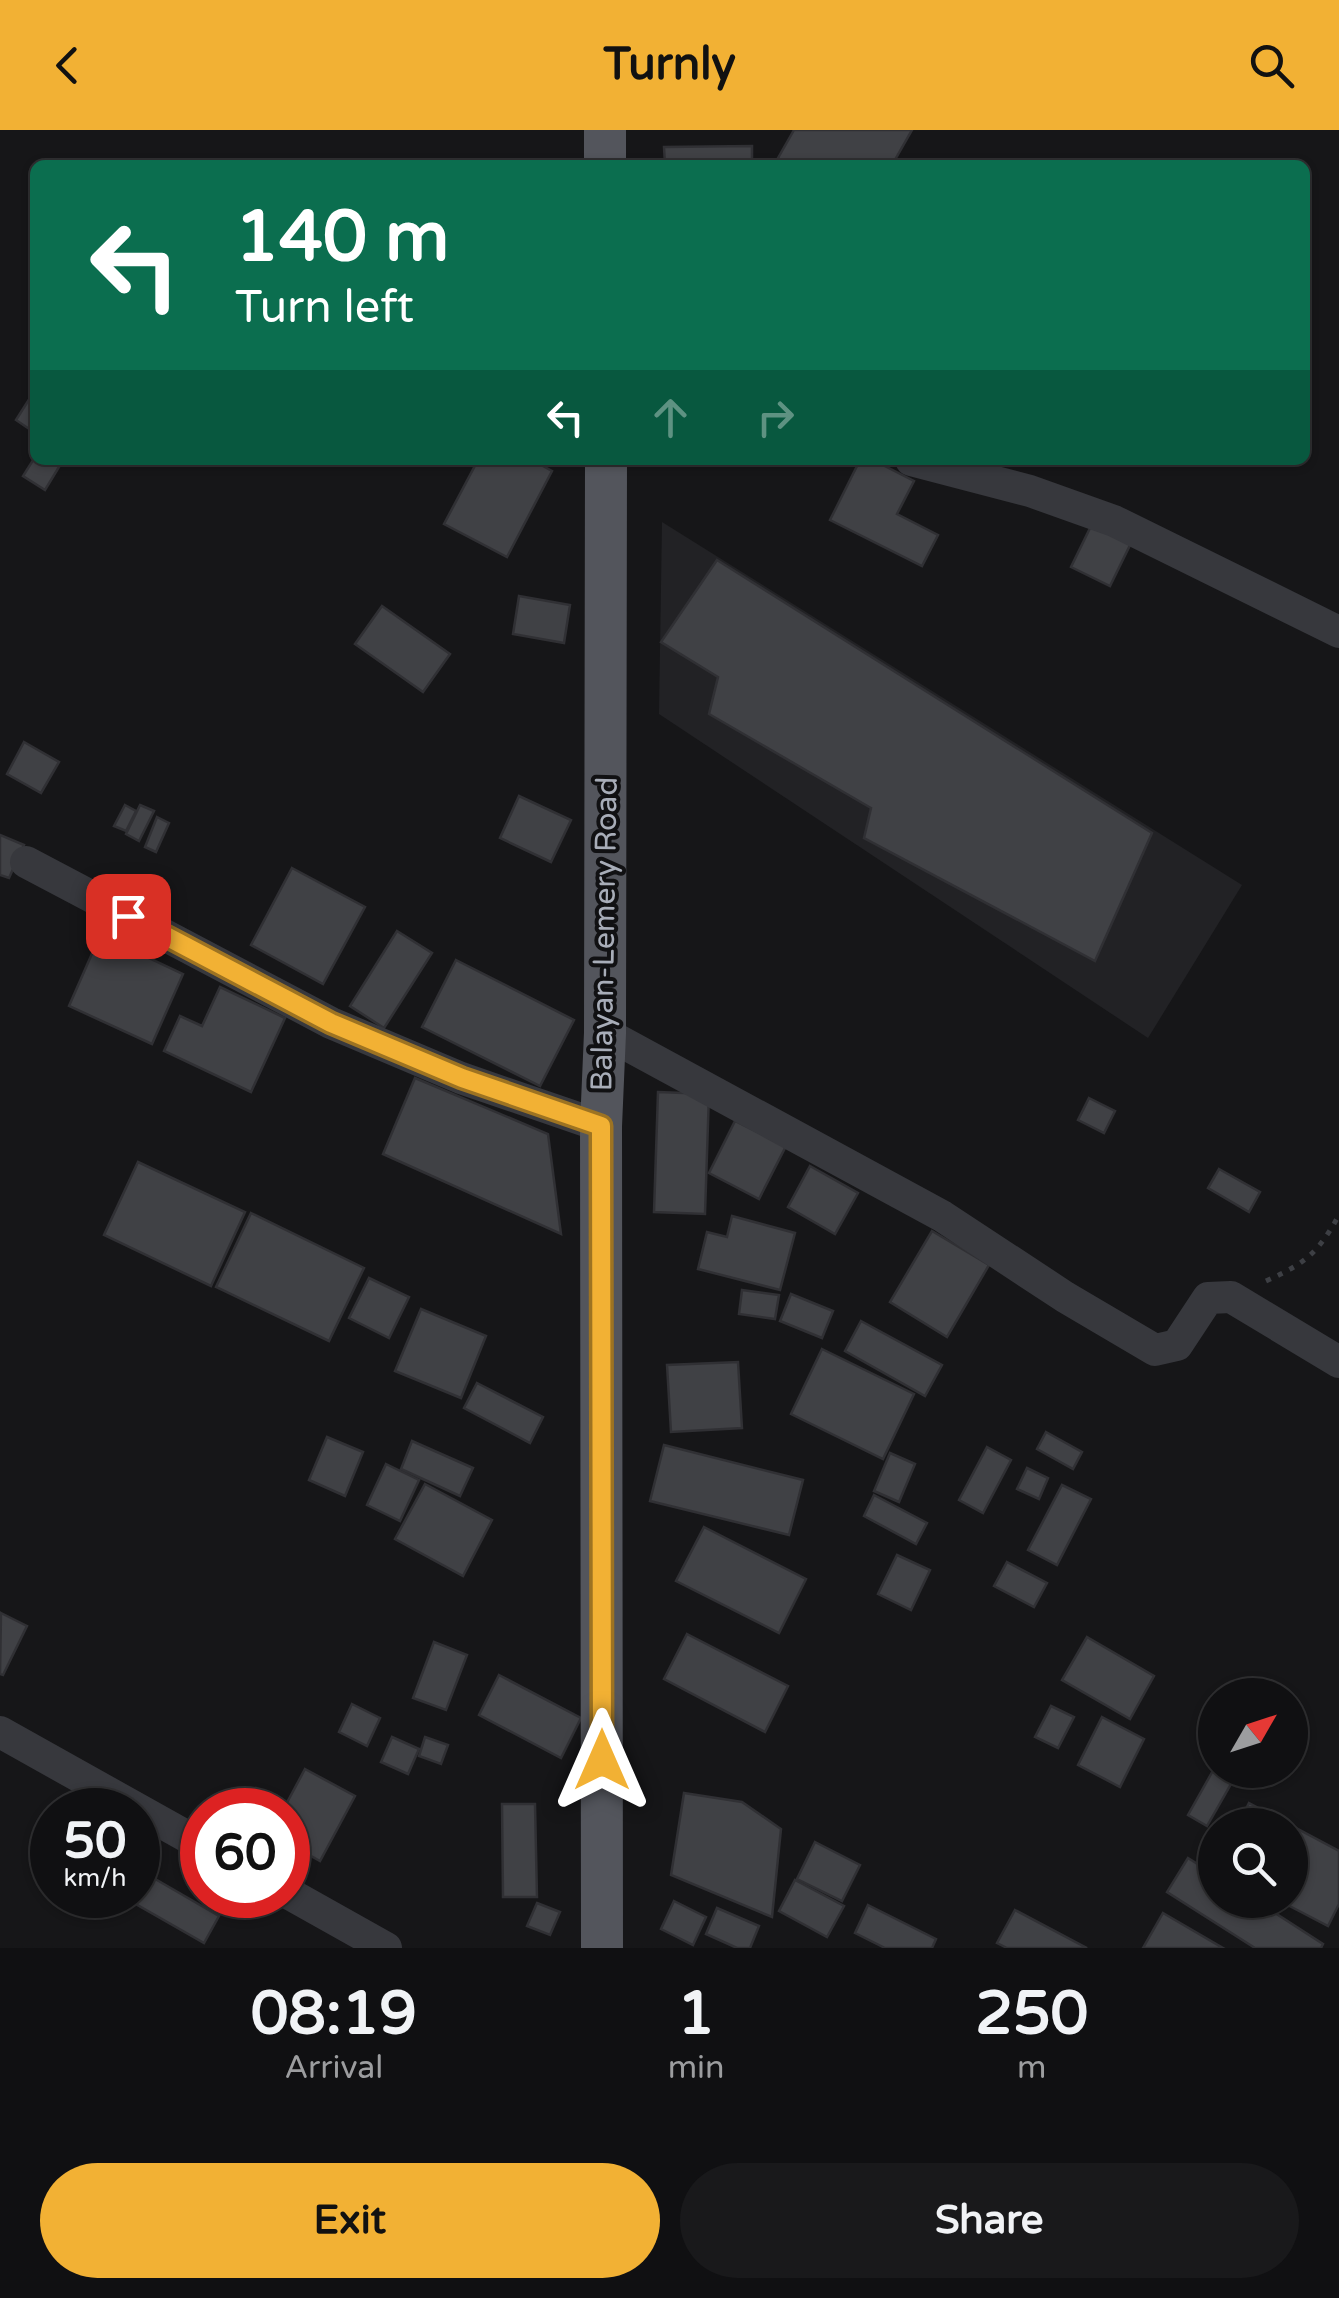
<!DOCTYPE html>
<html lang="en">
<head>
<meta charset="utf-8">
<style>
	body { margin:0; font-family:"Varela Round",sans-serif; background:#19191b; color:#f1f3f6; height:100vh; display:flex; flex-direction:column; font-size:38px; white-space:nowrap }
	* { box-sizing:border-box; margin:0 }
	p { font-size:32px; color:#9c9d9f }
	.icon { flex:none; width:55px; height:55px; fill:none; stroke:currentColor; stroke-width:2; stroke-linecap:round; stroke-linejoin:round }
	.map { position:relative; height:1818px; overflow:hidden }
	.details { display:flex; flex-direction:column; background:#101012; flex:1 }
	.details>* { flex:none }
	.banner { position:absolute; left:30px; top:30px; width:1280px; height:305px; border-radius:15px; box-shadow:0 2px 8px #0004,0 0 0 2px #303032; background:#0b6e4f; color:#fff; overflow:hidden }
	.needle { width:65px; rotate:51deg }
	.buttons { position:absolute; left:1198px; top:1548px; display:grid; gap:20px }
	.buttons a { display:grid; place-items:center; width:110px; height:110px; border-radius:50%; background:#101012; box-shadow:0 2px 8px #0004,0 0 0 2px #303032; font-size:50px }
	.speed { position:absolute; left:30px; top:1658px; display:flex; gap:20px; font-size:50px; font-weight:700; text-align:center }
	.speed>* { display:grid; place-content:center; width:130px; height:130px; border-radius:50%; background:#101012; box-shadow:0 2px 8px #0004,0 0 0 2px #303032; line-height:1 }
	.speed small { font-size:25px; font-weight:400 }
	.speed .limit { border:15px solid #d22; background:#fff; color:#111 }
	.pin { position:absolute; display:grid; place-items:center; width:85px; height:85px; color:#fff; margin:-42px; border-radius:20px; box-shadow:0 5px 15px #0006 }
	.me { position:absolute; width:110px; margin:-55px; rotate:0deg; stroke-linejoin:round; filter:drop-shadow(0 0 8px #0008) }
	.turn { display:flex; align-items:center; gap:35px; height:210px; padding:0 40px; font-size:45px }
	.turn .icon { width:130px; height:130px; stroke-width:2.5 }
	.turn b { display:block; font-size:70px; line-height:85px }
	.lanes { display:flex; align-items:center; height:95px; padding:0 40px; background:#0003; justify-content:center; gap:50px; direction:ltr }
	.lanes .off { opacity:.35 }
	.eta { display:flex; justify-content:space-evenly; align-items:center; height:170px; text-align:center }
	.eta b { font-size:60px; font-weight:700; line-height:70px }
	.primary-button { display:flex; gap:20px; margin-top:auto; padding:20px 40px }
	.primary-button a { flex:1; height:115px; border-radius:60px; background:#f2b134; color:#111; font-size:40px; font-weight:700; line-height:115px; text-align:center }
	.primary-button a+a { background:#19191b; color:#f1f3f6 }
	header { display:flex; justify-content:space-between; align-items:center; height:130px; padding:0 40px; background:#f2b134; color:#111; font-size:45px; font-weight:700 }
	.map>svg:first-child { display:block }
	.built { fill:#222225 }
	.building { fill:#404145; stroke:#303034; stroke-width:2.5 }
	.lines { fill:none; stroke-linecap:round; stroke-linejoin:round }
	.path { stroke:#3d3f44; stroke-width:5; stroke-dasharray:5 8; stroke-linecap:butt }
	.minor { stroke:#37383d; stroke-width:32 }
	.major { stroke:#53555c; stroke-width:42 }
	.route-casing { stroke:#9d7322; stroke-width:25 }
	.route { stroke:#f2b134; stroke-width:18 }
	.labels { text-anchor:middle; stroke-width:8; stroke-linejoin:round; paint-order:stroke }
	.street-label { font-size:30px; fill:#a8adb8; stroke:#111113 }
</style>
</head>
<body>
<header><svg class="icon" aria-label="back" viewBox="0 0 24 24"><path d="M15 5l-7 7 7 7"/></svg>Turnly<svg class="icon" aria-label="search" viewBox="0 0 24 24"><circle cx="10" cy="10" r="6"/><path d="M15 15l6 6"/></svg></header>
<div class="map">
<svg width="1339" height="1818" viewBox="0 0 1339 1818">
	<rect width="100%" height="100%" fill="#161618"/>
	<!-- built -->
	<path class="built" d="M662,392L1242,755L1148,908L659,584Z"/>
	<!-- building -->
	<g class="building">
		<path d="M794,0H912L892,35H789L778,28Z"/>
		<path d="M752,16V35H665L664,17Z"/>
		<path d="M35,260V303L16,290Z"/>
		<path d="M35,327V330L62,332L45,360L23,346Z"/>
		<path d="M478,330H532L552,341L507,427L444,394Z"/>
		<path d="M860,330H873L914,351L897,384L938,405L922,436L830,390Z"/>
		<path d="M1094,390L1133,409L1110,456L1071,437Z"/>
		<path d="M717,430L1152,703L1095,831L864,708L871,678L709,584L718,547L661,512Z"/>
		<path d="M519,466L570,475L564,513L513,504Z"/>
		<path d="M382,476L450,524L423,562L355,514Z"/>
		<path d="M24,612L59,632L41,663L7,644Z"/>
		<path d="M519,666L571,690L551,732L500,708Z"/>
		<path d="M125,675L136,681L126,701L114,696Z"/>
		<path d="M140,675L154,681L139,711L126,704Z"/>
		<path d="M157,687L169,693L156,722L145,717Z"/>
		<path d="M0,705L24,715L9,748L0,745Z"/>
		<path d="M292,738L365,777L323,854L251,815Z"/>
		<path d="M109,785L145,802L136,822L183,844L152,914L69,876Z"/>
		<path d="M397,801L432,823L384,898L350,876Z"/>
		<path d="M456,830L574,890L540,956L422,897Z"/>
		<path d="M220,857L285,888L251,962L164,921L180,886L202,896Z"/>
		<path d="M415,948L548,1004L561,1104L383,1024Z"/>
		<path d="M658,962L709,964L705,1084L654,1082Z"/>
		<path d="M1089,968L1115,981L1104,1003L1078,990Z"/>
		<path d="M735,991L786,1016L759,1069L709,1043Z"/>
		<path d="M138,1032L245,1082L211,1156L104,1105Z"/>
		<path d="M810,1036L858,1063L835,1104L788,1077Z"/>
		<path d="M1219,1039L1260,1062L1249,1082L1208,1058Z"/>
		<path d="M251,1083L364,1138L329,1211L216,1157Z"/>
		<path d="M732,1086L795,1103L780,1160L698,1139L707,1102L727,1107Z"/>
		<path d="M932,1101L989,1135L947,1207L890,1172Z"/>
		<path d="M369,1148L409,1167L389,1208L349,1188Z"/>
		<path d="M742,1160L779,1165L775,1189L739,1184Z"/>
		<path d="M791,1164L833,1181L822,1208L780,1191Z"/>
		<path d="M421,1179L486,1206L461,1268L395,1241Z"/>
		<path d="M861,1191L942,1235L925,1266L845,1221Z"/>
		<path d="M822,1219L914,1264L883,1329L791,1284Z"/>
		<path d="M738,1232L742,1298L671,1302L667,1235Z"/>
		<path d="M477,1253L543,1287L530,1313L464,1278Z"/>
		<path d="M1046,1302L1082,1322L1073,1339L1037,1319Z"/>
		<path d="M327,1307L363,1322L345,1366L309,1350Z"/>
		<path d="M412,1311L473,1338L460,1366L401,1339Z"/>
		<path d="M664,1315L803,1350L789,1405L650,1371Z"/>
		<path d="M987,1317L1011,1330L983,1383L959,1370Z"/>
		<path d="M890,1323L915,1334L899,1372L874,1361Z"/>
		<path d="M386,1334L419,1350L400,1391L367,1375Z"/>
		<path d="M1027,1338L1048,1348L1039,1369L1017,1359Z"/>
		<path d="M425,1354L492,1390L463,1446L395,1409Z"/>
		<path d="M1062,1355L1091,1369L1057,1435L1028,1420Z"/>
		<path d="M874,1365L927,1393L916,1414L864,1386Z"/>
		<path d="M704,1397L806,1449L779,1503L676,1451Z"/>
		<path d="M897,1425L930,1440L911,1480L878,1464Z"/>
		<path d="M1007,1432L1047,1453L1034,1477L994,1456Z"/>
		<path d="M1,1483L27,1496L3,1545L0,1544Z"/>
		<path d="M687,1504L788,1556L765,1602L664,1549Z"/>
		<path d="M1087,1507L1154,1546L1130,1589L1062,1550Z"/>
		<path d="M434,1512L467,1525L446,1580L413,1568Z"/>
		<path d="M499,1545L581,1588L561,1628L479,1585Z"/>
		<path d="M352,1574L380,1588L367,1616L339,1602Z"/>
		<path d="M1051,1576L1074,1587L1058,1618L1035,1607Z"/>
		<path d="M1102,1587L1144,1609L1120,1657L1078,1635Z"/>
		<path d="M392,1607L419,1619L408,1644L381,1632Z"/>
		<path d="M425,1607L448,1615L441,1634L419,1626Z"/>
		<path d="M1215,1637V1640H1239L1207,1696L1188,1685Z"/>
		<path d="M305,1639L355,1666L320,1731L288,1713V1680H283Z"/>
		<path d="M684,1663L742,1672L781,1699L772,1787L671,1745Z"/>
		<path d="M74,1664L108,1680H66Z"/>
		<path d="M1249,1673L1339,1721V1774L1328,1796L1278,1770H1290V1695H1238Z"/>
		<path d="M502,1674H535L537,1767H503Z"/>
		<path d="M815,1712L860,1735L842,1771L797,1749Z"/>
		<path d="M1188,1728L1215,1745V1770H1255L1323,1814L1321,1818H1255L1167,1762Z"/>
		<path d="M150,1746L219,1786L204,1813L134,1773Z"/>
		<path d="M795,1750L844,1776L827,1807L779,1781Z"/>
		<path d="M674,1771L706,1787L693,1815L661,1799Z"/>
		<path d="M537,1773L560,1782L550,1805L527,1796Z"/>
		<path d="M868,1775L936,1809L932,1818H885L855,1803Z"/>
		<path d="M717,1778L759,1796L750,1818H737L706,1804Z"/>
		<path d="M1015,1780L1087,1818H1007L997,1813Z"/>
		<path d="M1163,1783L1223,1818H1143Z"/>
	</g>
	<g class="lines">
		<!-- path -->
		<path class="path" d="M1266,1151C1306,1133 1318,1123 1339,1085"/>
		<!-- minor -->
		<g class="minor">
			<path d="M911,330L1030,361L1114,391L1339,502"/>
			<path d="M26,732L331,893L461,948L601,996"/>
			<path d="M605,903L942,1086L1065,1167L1155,1220L1177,1215L1208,1168L1231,1167L1339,1232"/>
			<path d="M0,1602L202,1715"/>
			<path d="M288,1763L386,1818"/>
		</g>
		<!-- major -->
		<g class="major">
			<path d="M605,0V35"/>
			<path d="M602,1818L601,996L605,903L606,330"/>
		</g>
	</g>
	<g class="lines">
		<!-- route casing -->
		<g class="route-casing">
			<path id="route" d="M128,786L331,893L462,948L601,996L602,1630"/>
		</g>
		<!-- route -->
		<use href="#route" class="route"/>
	</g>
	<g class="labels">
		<!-- street labels -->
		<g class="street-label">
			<text transform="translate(604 804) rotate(-89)" y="10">Balayan-Lemery Road</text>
		</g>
	</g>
</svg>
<div class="buttons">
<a><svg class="needle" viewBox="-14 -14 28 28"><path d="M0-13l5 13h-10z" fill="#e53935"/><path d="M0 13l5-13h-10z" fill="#9c9d9f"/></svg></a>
<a><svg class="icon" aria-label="search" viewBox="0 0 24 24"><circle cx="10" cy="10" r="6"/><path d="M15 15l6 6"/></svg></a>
</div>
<div class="speed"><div>50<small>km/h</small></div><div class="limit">60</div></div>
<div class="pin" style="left:128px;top:786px;background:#d93025"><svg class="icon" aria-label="arrive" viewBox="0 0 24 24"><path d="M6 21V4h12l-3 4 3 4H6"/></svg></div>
<svg class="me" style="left:602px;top:1630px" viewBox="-20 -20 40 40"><path d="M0-17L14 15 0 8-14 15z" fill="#f2b134" stroke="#fff" stroke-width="4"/></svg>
<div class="banner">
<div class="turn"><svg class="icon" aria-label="left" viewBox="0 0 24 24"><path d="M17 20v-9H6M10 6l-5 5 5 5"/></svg><div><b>140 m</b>Turn left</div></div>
<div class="lanes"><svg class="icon" aria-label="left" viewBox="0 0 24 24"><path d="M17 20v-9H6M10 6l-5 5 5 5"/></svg><svg class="icon off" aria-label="ahead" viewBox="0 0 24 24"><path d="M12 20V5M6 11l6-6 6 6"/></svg><svg class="icon off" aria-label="right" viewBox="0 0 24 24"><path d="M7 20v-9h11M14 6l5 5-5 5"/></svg></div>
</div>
</div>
<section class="details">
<div class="eta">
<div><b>08:19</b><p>Arrival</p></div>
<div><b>1</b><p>min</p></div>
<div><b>250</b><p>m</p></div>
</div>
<div class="primary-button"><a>Exit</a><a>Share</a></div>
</section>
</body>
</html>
